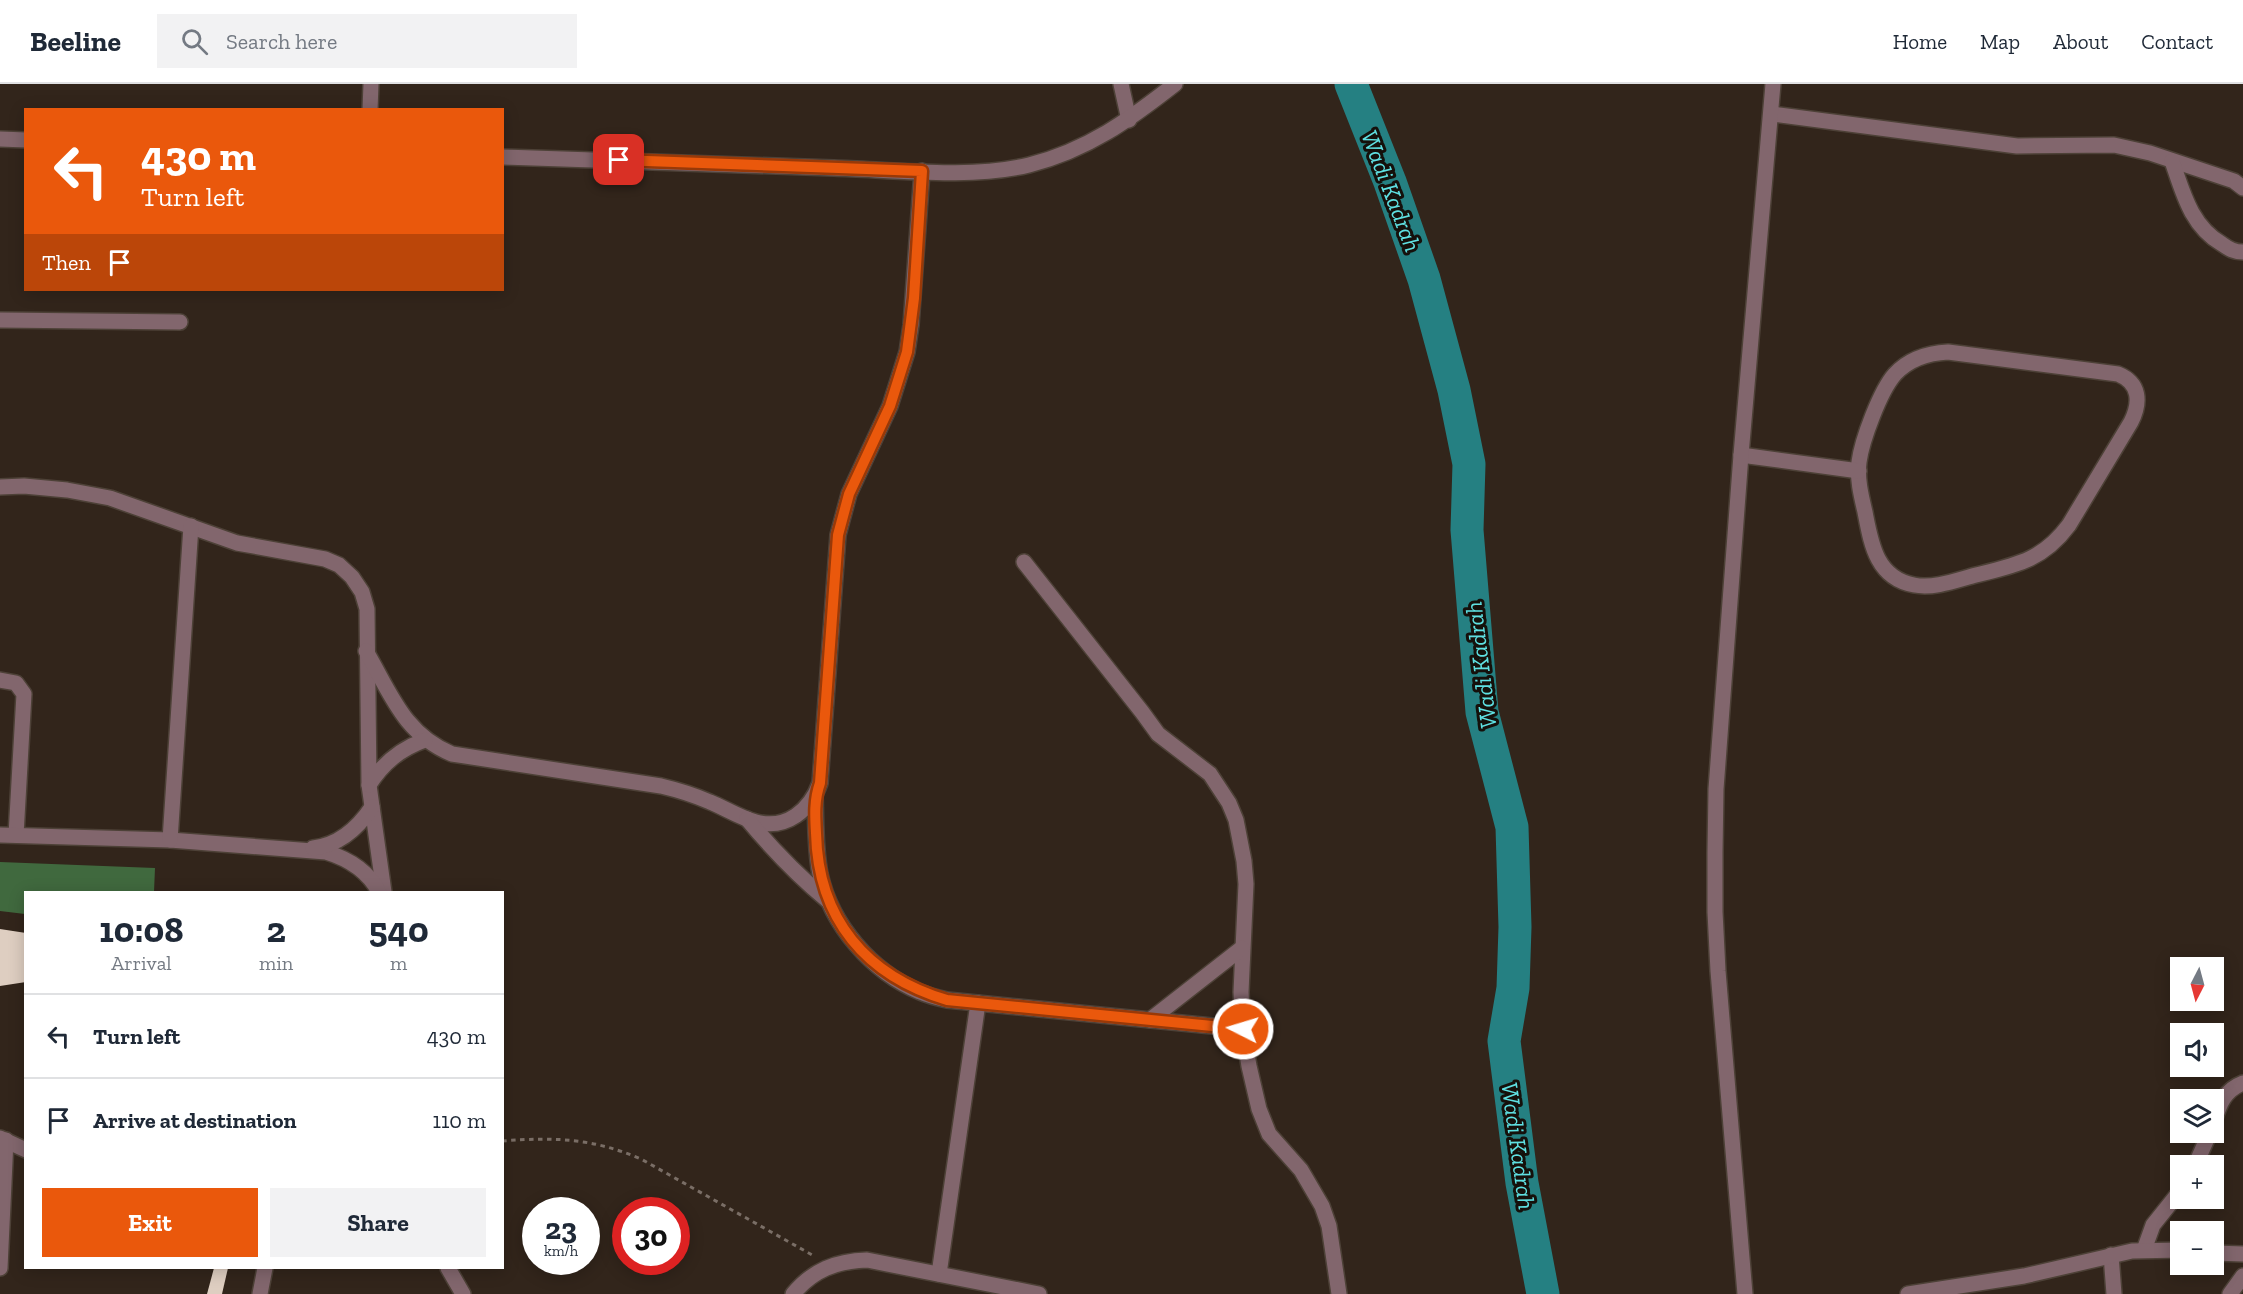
<!DOCTYPE html>
<html lang="en">
<head>
<meta charset="utf-8">
<style>
	body { margin:0; font-family:"Zilla Slab",serif; background:#f2f2f3; color:#1f2937; height:100vh; display:flex; flex-direction:column; font-size:22px; white-space:nowrap }
	* { box-sizing:border-box; margin:0 }
	p { font-size:20px; color:#747a83 }
	.icon { flex:none; width:33px; height:33px; fill:none; stroke:currentColor; stroke-width:2; stroke-linecap:round; stroke-linejoin:round }
	.map { position:relative; flex:1; overflow:hidden }
	.side { position:absolute; left:24px; top:807px; width:480px; height:378px; display:flex; flex-direction:column; background:#fff; border-radius:0px; box-shadow:0 3px 15px #0003 }
	.side>* { flex:none }
	.guide { position:absolute; left:24px; top:24px; width:480px; height:183px; border-radius:0px; box-shadow:0 3px 15px #0003; background:#ea580c; color:#fff; overflow:hidden }
	.needle { width:39px; rotate:186deg }
	.buttons { position:absolute; left:2170px; top:873px; display:grid; gap:12px }
	.buttons a { display:grid; place-items:center; width:54px; height:54px; border-radius:0px; background:#fff; box-shadow:0 3px 15px #0003; font-size:30px }
	.speed { position:absolute; left:522px; top:1113px; display:flex; gap:12px; font-size:30px; font-weight:700; text-align:center }
	.speed>* { display:grid; place-content:center; width:78px; height:78px; border-radius:50%; background:#fff; box-shadow:0 3px 15px #0003; line-height:1 }
	.speed small { font-size:15px; font-weight:400 }
	.speed .limit { border:9px solid #d22; background:#fff; color:#111 }
	.pin { position:absolute; display:grid; place-items:center; width:51px; height:51px; color:#fff; margin:-26px; border-radius:12px; box-shadow:0 3px 9px #0006 }
	.me { position:absolute; width:66px; margin:-33px; rotate:275deg; stroke-linejoin:round; filter:drop-shadow(0 0 4px #0008) }
	.turn { display:flex; align-items:center; gap:21px; height:126px; padding:0 18px; font-size:27px }
	.turn .icon { width:78px; height:78px; stroke-width:2.5 }
	.turn b { display:block; font-size:42px; line-height:51px }
	.then { display:flex; align-items:center; height:57px; padding:0 18px; background:#0003; gap:12px; font-size:22px }
	.eta { display:flex; justify-content:space-evenly; align-items:center; height:102px; text-align:center }
	.eta b { font-size:36px; font-weight:700; line-height:42px }
	.cta { display:flex; gap:12px; margin-top:auto; padding:12px 18px }
	.cta a { flex:1; height:69px; border-radius:0px; background:#ea580c; color:#fff; font-size:24px; font-weight:700; line-height:69px; text-align:center }
	.cta a+a { background:#f2f2f3; color:#1f2937 }
	ul { padding:0; list-style:none }
	li { display:flex; align-items:center; gap:18px; height:84px; padding:0 18px; border-top:2px solid #e0e1e3 }
	li div { flex:1 }
	li b { display:block; font-size:22px }
	li em { font-style:normal }
	header { display:flex; align-items:center; gap:36px; box-sizing:border-box; height:84px; padding:0 30px; background:#fff; border-bottom:2px solid #e0e1e3 }
	header strong { font-size:28px }
	nav { display:flex; gap:33px; margin-inline-start:auto; font-size:21px }
	.search { width:420px; height:54px; background:#f2f2f3; display:flex; align-items:center; gap:15px; box-sizing:border-box; padding:0 21px; border-radius:0px; color:#747a83; font-size:22px }
	.map>svg:first-child { display:block }
	.forest { fill:#40693e }
	.lines { fill:none; stroke-linecap:round; stroke-linejoin:round }
	.river { stroke:#258082; stroke-width:33 }
	.building { fill:#decec1 }
	.minor-casing { stroke:#4d4137; stroke-width:18 }
	.path { stroke:#7a6e66; stroke-width:3; stroke-dasharray:4.5 4.5; stroke-linecap:butt }
	.minor { stroke:#82666d; stroke-width:15 }
	.route-casing { stroke:#983908; stroke-width:15 }
	.route { stroke:#ea580c; stroke-width:10 }
	.labels { text-anchor:middle; stroke-width:6; stroke-linejoin:round; paint-order:stroke }
	.water-label { font-size:24px; font-style:italic; fill:#5fe0e2; stroke:#15100b }
</style>
</head>
<body>
<header>
<strong>Beeline</strong>
<div class="search"><svg class="icon" aria-label="search" viewBox="0 0 24 24"><circle cx="10" cy="10" r="6"/><path d="M15 15l6 6"/></svg>Search here</div>
<nav><a>Home</a><a>Map</a><a>About</a><a>Contact</a></nav>
</header>
<div class="map">
<svg width="2243" height="1210" viewBox="0 0 2243 1210">
	<rect width="100%" height="100%" fill="#32251b"/>
	<!-- forest -->
	<path class="forest" d="M0,778L155,784L154,808H26L25,830L0,827Z"/>
	<g class="lines">
		<!-- river -->
		<path class="river" d="M1351,0L1390,98L1424,195L1454,306L1469,380L1467,446L1482,628L1512,743L1515,843L1513,904L1504,957L1522,1099L1543,1210"/>
	</g>
	<!-- building -->
	<g class="building">
		<path d="M0,845L26,849V898L0,902Z"/>
		<path d="M214,1184H228L222,1210H207Z"/>
	</g>
	<g class="lines">
		<!-- minor casing -->
		<g class="minor-casing">
			<g id="minor">
				<path d="M1121,0L1129,36"/>
				<path d="M370,26L371,0"/>
				<path d="M1772,30L2017,62L2114,61L2150,69L2234,97L2243,104"/>
				<path d="M0,55L26,56"/>
				<path d="M502,73C613,76 724,80 834,84C895,86 972,95 1029,81C1088,66 1129,36 1175,0"/>
				<path d="M2172,77C2183,109 2191,142 2222,160C2229,165 2234,168 2243,168"/>
				<path d="M0,236L180,238"/>
				<path d="M1948,268L2118,290C2140,299 2141,318 2131,338L2069,441C2043,476 2017,481 1976,491C1957,496 1934,505 1914,501C1876,494 1871,459 1865,428C1861,411 1857,395 1859,378C1862,356 1880,307 1895,290C1909,275 1928,269 1948,268Z"/>
				<path d="M1741,371L1859,387"/>
				<path d="M0,403L24,402L67,406L110,414L237,459L325,475L339,481L352,493L362,508L367,525L369,701L384,808"/>
				<path d="M1024,478L1142,628L1158,650L1210,690L1229,719L1236,736L1244,777L1246,800L1241,908L1243,945L1249,982L1259,1025L1269,1050L1301,1086L1322,1122L1329,1142L1339,1210"/>
				<path d="M366,567C391,610 404,650 452,670L661,702C678,706 694,711 710,718C725,724 740,734 756,738C787,746 810,726 820,699L838,451L849,410L890,322L907,268L911,241L922,87"/>
				<path d="M0,596L16,599L24,610L16,751"/>
				<path d="M369,701C383,679 400,665 425,656"/>
				<path d="M815,712C816,738 815,764 820,790C831,841 872,888 920,908C929,912 938,914 947,916L1243,945"/>
				<path d="M747,735C772,765 797,791 827,816"/>
				<path d="M0,751L170,756L326,768C349,775 368,787 379,808"/>
				<path d="M170,756L191,442"/>
				<path d="M313,764C340,761 358,744 372,723"/>
				<path d="M1150,936L1242,864"/>
				<path d="M2214,1037C2220,1019 2225,1006 2243,999"/>
				<path d="M0,1054L26,1066"/>
				<path d="M2195,1082L2210,1048"/>
				<path d="M2144,1166L2153,1141L2181,1106"/>
				<path d="M2214,1169L2243,1170"/>
				<path d="M2111,1171L2114,1210"/>
				<path d="M0,1184L6,1056"/>
				<path d="M448,1184L463,1210"/>
				<path d="M939,1190L978,919"/>
				<path d="M260,1210L265,1184"/>
				<path d="M793,1210C813,1186 836,1177 867,1176L1039,1210"/>
				<path d="M1745,1210L1718,887L1715,828V768L1716,705L1741,371L1773,0"/>
				<path d="M1908,1210L2024,1192L2132,1167L2181,1166"/>
				<path d="M2230,1210L2243,1192"/>
			</g>
		</g>
		<!-- path -->
		<path class="path" d="M502,1057C555,1053 592,1054 641,1075L814,1172"/>
		<!-- minor -->
		<use href="#minor" class="minor"/>
	</g>
	<g class="lines">
		<!-- route casing -->
		<g class="route-casing">
			<path id="route" d="M619,76L922,87L914,214L907,268L890,322L849,410L838,451L820,699C814,716 815,732 816,749C818,835 866,892 947,916L1243,945"/>
		</g>
		<!-- route -->
		<use href="#route" class="route"/>
	</g>
	<g class="labels">
		<!-- water labels -->
		<g class="water-label">
			<text transform="translate(1391 107) rotate(69)" y="8">Wadi Kadrah</text>
			<text transform="translate(1481 581) rotate(-97)" y="8">Wadi Kadrah</text>
			<text transform="translate(1518 1062) rotate(82)" y="8">Wadi Kadrah</text>
		</g>
	</g>
</svg>
<div class="buttons">
<a><svg class="needle" viewBox="-14 -14 28 28"><path d="M0-13l5 13h-10z" fill="#e53935"/><path d="M0 13l5-13h-10z" fill="#747a83"/></svg></a>
<a><svg class="icon" aria-label="sound" viewBox="0 0 24 24"><path d="M4 9h4l5-4v14l-5-4H4zM17 9q2 3 0 6"/></svg></a>
<a><svg class="icon" aria-label="layers" viewBox="0 0 24 24"><path d="M12 4l9 5-9 5-9-5zM3 14l9 5 9-5"/></svg></a>
<a>+</a>
<a>−</a>
</div>
<div class="speed"><div>23<small>km/h</small></div><div class="limit">30</div></div>
<div class="pin" style="left:619px;top:76px;background:#d93025"><svg class="icon" aria-label="arrive" viewBox="0 0 24 24"><path d="M6 21V4h12l-3 4 3 4H6"/></svg></div>
<svg class="me" style="left:1243px;top:945px" viewBox="-20 -20 40 40"><circle r="17" fill="#ea580c" stroke="#fff" stroke-width="3"/><path d="M0-11L8 9 0 5-8 9z" fill="#fff"/></svg>
<div class="guide">
<div class="turn"><svg class="icon" aria-label="left" viewBox="0 0 24 24"><path d="M17 20v-9H6M10 6l-5 5 5 5"/></svg><div><b>430 m</b>Turn left</div></div>
<div class="then">Then<svg class="icon" aria-label="arrive" viewBox="0 0 24 24"><path d="M6 21V4h12l-3 4 3 4H6"/></svg></div>
</div>
<section class="side">
<div class="eta">
<div><b>10:08</b><p>Arrival</p></div>
<div><b>2</b><p>min</p></div>
<div><b>540</b><p>m</p></div>
</div>
<ul>
<li><svg class="icon" aria-label="left" viewBox="0 0 24 24"><path d="M17 20v-9H6M10 6l-5 5 5 5"/></svg><div><b>Turn left</b></div><em>430 m</em></li>
<li><svg class="icon" aria-label="arrive" viewBox="0 0 24 24"><path d="M6 21V4h12l-3 4 3 4H6"/></svg><div><b>Arrive at destination</b></div><em>110 m</em></li>
</ul>
<div class="cta"><a>Exit</a><a>Share</a></div>
</section>
</div>
</body>
</html>
